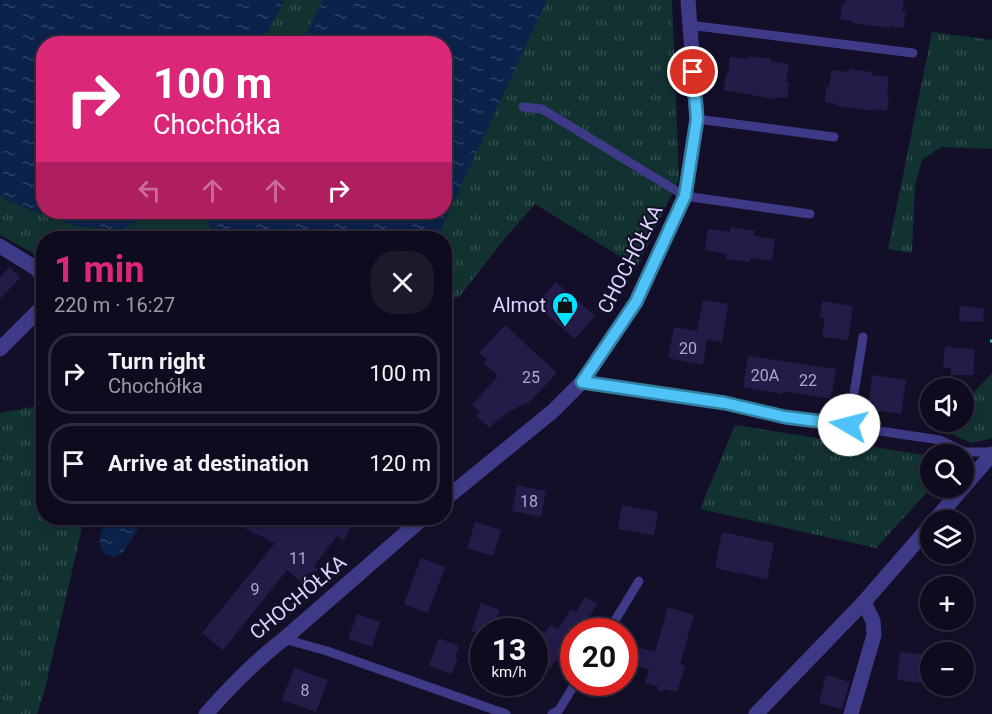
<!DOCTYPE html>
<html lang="en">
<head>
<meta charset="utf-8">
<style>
	body { margin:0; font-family:Roboto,sans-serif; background:#1d192b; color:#f1f3f6; height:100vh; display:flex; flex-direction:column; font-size:22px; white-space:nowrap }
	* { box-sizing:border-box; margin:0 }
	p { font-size:20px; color:#9b9ba4 }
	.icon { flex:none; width:33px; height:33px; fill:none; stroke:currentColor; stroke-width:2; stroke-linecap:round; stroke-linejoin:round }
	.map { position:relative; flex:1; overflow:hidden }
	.side { position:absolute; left:36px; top:231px; width:416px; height:294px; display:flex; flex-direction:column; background:#0f0b1e; border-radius:24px; box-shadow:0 3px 9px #0003,0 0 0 2px #2f2b3c }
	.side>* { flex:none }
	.guide { position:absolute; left:36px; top:36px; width:416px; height:183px; border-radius:24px; box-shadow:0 3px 9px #0003,0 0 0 2px #2f2b3c; background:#db2777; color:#fff; overflow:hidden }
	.fabs { position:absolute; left:920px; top:378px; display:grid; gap:12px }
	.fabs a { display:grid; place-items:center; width:54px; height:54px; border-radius:50%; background:#0f0b1e; box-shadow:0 3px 9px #0003,0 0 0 2px #2f2b3c; font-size:30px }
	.speed { position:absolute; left:470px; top:618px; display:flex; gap:12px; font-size:30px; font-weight:700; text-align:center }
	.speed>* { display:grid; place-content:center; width:78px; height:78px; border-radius:50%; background:#0f0b1e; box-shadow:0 3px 9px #0003,0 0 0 2px #2f2b3c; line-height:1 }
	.speed small { font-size:15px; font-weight:400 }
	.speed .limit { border:9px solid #d22; background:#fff; color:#111 }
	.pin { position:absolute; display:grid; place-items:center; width:51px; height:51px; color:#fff; margin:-26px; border:3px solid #fff; border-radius:50%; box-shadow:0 2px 6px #0007 }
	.me { position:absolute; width:66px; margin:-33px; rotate:278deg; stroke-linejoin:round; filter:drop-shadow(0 0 4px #0008) }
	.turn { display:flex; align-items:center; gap:21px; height:126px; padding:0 18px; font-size:27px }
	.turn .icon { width:78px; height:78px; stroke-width:2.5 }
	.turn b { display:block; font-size:42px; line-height:51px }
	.lanes { display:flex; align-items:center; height:57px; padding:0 18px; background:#0003; justify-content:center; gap:30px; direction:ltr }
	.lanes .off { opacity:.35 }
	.round { display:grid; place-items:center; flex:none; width:63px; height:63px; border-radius:24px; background:#1d192b }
	.summary { display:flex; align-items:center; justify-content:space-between; height:102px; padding:0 18px }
	h1 { font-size:36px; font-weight:700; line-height:45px; color:#db2777 }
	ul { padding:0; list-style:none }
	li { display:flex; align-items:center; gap:18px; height:81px; margin:0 12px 9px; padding:0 6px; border:3px solid #2f2b3c; border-radius:24px }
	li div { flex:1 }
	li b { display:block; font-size:22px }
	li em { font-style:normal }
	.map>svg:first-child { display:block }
	.grass { fill:url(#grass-tufts) }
	.water { fill:url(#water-ripples) }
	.building { fill:#251b49 }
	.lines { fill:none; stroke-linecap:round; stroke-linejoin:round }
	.path { stroke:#2ebbb5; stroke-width:3; stroke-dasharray:3 4.5; stroke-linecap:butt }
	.lane { stroke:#3e3a87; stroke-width:9 }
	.street { stroke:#3e3a87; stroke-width:15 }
	.route-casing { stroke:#337fa1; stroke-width:15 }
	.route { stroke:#4fc3f7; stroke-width:10 }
	.labels { text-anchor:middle; stroke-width:4.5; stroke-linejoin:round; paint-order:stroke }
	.number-label { font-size:16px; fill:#aea7d2 }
	.street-label { font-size:20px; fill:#dcd6ff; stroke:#140f28 }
	.poi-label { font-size:20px; fill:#dcd6ff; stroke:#140f28; text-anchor:end }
</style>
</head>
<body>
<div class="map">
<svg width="992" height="714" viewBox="0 0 992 714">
	<defs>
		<pattern id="grass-tufts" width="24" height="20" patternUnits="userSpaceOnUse" patternTransform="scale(1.5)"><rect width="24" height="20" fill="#123231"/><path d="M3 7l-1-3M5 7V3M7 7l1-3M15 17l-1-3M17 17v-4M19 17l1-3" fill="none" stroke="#344f50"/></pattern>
		<pattern id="water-ripples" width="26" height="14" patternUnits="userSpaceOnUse" patternTransform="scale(1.5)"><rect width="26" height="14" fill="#0c224b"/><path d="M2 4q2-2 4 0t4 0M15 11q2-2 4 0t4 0" fill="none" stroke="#2f4166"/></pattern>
	</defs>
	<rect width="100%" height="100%" fill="#140f28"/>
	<!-- grass -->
	<g class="grass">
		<path d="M285,0H672L679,179L637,267L535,204L506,237L459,297L444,299V238H44L43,263L31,252L0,235V195L7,201L77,226L120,230L151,212H444V44L261,43Z"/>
		<path d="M932,32L992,40V149L941,147L922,160L915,186L912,253L888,249Z"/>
		<path d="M992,373V438L972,443L940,429L947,422H963V404Z"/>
		<path d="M43,405L44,518H83L82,528L45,689L37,714H0V413Z"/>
		<path d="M735,425L930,456L931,488L876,548L700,509Z"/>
	</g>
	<!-- water -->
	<g class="water">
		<path d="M0,0H285L261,43L44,44V212H151L121,230L77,226L7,201L0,195Z"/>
		<path d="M323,0H547L437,238H217C210,230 207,222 212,212H444V44L301,43Z"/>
		<path d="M104,518H145L122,554L114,557L104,553L99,543Z"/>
	</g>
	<!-- building -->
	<g class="building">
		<path d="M845,0H904L902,11H906L903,28L890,26V28L853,23V21L840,19L842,3L845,4Z"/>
		<path d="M748,56L771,59V62L789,64L786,82H789L787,98L774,97L773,99L724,90L726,74L728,75L730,57L748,59Z"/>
		<path d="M849,69L872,72V75L889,77L887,95H889L887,111L875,109L874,111L837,106V104L825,102L826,87H829L832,70L849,72Z"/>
		<path d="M730,227L755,231L754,236L775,239L772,261L751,258L750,262L726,259V254L705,250L708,229L730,232Z"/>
		<path d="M10,267L20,278L0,299V277Z"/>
		<path d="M556,282L595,316L575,339L536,305Z"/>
		<path d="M703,300L728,304L722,342L707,339L703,365L668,358L674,327L697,331Z"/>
		<path d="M822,301L853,306L848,340L822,337L825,318L820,317Z"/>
		<path d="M960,306L984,308L983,322L959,321Z"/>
		<path d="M505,325L557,373L528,404L526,403L505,414L500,420L498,419L490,428L476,416L480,412L472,405L498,376L484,363L487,360L479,353Z"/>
		<path d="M945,347L975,349L973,375H951V368H943Z"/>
		<path d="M748,356L836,369L831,399L782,391V394L743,387Z"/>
		<path d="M872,375L906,380L901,414L868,409Z"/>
		<path d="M517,485L546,491L541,517L512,511Z"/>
		<path d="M622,505L658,512L654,535L618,529Z"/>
		<path d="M224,518H305L322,527L327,518H356L344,540L337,536L314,566L318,570L309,573L302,582L287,570L223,650L202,633L275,543Z"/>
		<path d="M475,522L501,530L493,556L467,548Z"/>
		<path d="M722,532L774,543L767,579L715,568Z"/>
		<path d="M421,558L445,567L428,613L404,604Z"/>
		<path d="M585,597L597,604L581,632H573V644L571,647L573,649L563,665L556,660L551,668L543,663L534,664V645L543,631L545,633L550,625L558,629L571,609L576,612Z"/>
		<path d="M481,603L500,610L492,632H471Z"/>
		<path d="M668,607L694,615L680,664L685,666L677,692L665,689L659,692L657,686L645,683L649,669L626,663L631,645L655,652Z"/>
		<path d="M357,614L380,622L372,647L348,639Z"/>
		<path d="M439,638L459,646L455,657L458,658L452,674L429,666Z"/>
		<path d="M900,652L929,655L926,684L897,680Z"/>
		<path d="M294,668L328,680L316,712L282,700Z"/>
		<path d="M826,675L850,682L842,709L819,703Z"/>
	</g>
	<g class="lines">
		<!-- path -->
		<path class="path" d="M990,341H992"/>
		<!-- lane -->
		<g class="lane">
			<path d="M689,25L913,53"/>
			<path d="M523,107L542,109L685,196L810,214"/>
			<path d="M697,119L834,137"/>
			<path d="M582,382L725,403L785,417L940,440L965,452H992"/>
			<path d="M849,425L863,337"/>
			<path d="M608,632L639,581"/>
			<path d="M284,639L327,651L506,714"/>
			<path d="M552,714L559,710L576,682"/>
		</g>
		<!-- street -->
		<g class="street">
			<path d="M0,246L37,269L43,277L44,283"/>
			<path d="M0,349L40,309L44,302"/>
			<path d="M444,500L553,411L582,382L636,302L685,196L697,119L688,0"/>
			<path d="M935,520L992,454"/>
			<path d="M206,714C230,687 255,661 284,639L423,518"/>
			<path d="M756,714L864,602L930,526"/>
			<path d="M851,714L874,635L873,621L864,602"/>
		</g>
	</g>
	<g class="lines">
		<!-- route casing -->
		<g class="route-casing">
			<path id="route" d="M693,72L697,119L685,196L636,302L582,382L725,403L785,417L849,425"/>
		</g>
		<!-- route -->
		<use href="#route" class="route"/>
	</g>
	<!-- icons -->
	<defs>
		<g id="shop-pin" transform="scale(1.35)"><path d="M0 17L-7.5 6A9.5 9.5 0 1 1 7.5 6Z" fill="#02e1ff" stroke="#140f28"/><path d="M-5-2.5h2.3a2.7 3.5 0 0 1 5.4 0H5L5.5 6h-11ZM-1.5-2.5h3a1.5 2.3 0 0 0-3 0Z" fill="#111"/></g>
	</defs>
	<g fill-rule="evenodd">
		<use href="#shop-pin" x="565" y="305"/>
	</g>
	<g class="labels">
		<!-- number labels -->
		<g class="number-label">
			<text x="688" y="354">20</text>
			<text x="765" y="381">20A</text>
			<text x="531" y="383">25</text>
			<text x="808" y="386">22</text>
			<text x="529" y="507">18</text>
			<text x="298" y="564">11</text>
			<text x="255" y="595">9</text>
			<text x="305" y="696">8</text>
		</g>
		<!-- street labels -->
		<g class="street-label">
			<text transform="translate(630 259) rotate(-63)" y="7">CHOCHÓŁKA</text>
			<text transform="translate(298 597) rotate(-40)" y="7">CHOCHÓŁKA</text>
		</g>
		<!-- poi labels -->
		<g class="poi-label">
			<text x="546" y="312">Almot</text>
		</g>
	</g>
</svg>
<div class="fabs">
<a><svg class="icon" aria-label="sound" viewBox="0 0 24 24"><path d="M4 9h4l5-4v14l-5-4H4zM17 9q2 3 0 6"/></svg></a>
<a><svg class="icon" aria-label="search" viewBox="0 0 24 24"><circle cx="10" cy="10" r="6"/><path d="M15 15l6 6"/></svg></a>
<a><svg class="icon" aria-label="layers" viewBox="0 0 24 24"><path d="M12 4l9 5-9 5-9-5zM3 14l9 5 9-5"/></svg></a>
<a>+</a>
<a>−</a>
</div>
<div class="speed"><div>13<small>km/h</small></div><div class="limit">20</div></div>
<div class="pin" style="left:693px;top:72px;background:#d93025"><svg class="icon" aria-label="arrive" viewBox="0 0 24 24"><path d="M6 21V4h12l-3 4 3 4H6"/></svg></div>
<svg class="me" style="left:849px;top:425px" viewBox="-20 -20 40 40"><circle r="19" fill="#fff"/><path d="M0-13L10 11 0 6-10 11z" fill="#4fc3f7"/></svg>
<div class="guide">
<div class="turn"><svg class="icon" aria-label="right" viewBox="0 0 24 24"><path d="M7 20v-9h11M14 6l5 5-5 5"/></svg><div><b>100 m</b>Chochółka</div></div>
<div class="lanes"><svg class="icon off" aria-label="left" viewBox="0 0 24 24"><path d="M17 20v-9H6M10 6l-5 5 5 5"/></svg><svg class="icon off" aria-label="ahead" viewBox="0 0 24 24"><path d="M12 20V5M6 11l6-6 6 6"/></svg><svg class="icon off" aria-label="ahead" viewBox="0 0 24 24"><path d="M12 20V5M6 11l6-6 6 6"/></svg><svg class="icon" aria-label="right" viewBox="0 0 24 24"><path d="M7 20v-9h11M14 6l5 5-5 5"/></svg></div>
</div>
<section class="side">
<div class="summary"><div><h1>1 min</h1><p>220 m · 16:27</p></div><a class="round"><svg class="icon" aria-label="close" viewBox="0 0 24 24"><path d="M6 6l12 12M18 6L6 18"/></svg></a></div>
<ul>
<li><svg class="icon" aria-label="right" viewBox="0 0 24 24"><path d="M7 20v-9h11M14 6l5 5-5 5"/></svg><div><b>Turn right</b><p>Chochółka</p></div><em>100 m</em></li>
<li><svg class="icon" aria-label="arrive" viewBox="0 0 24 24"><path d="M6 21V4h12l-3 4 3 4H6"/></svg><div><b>Arrive at destination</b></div><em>120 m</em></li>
</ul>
</section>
</div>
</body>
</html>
